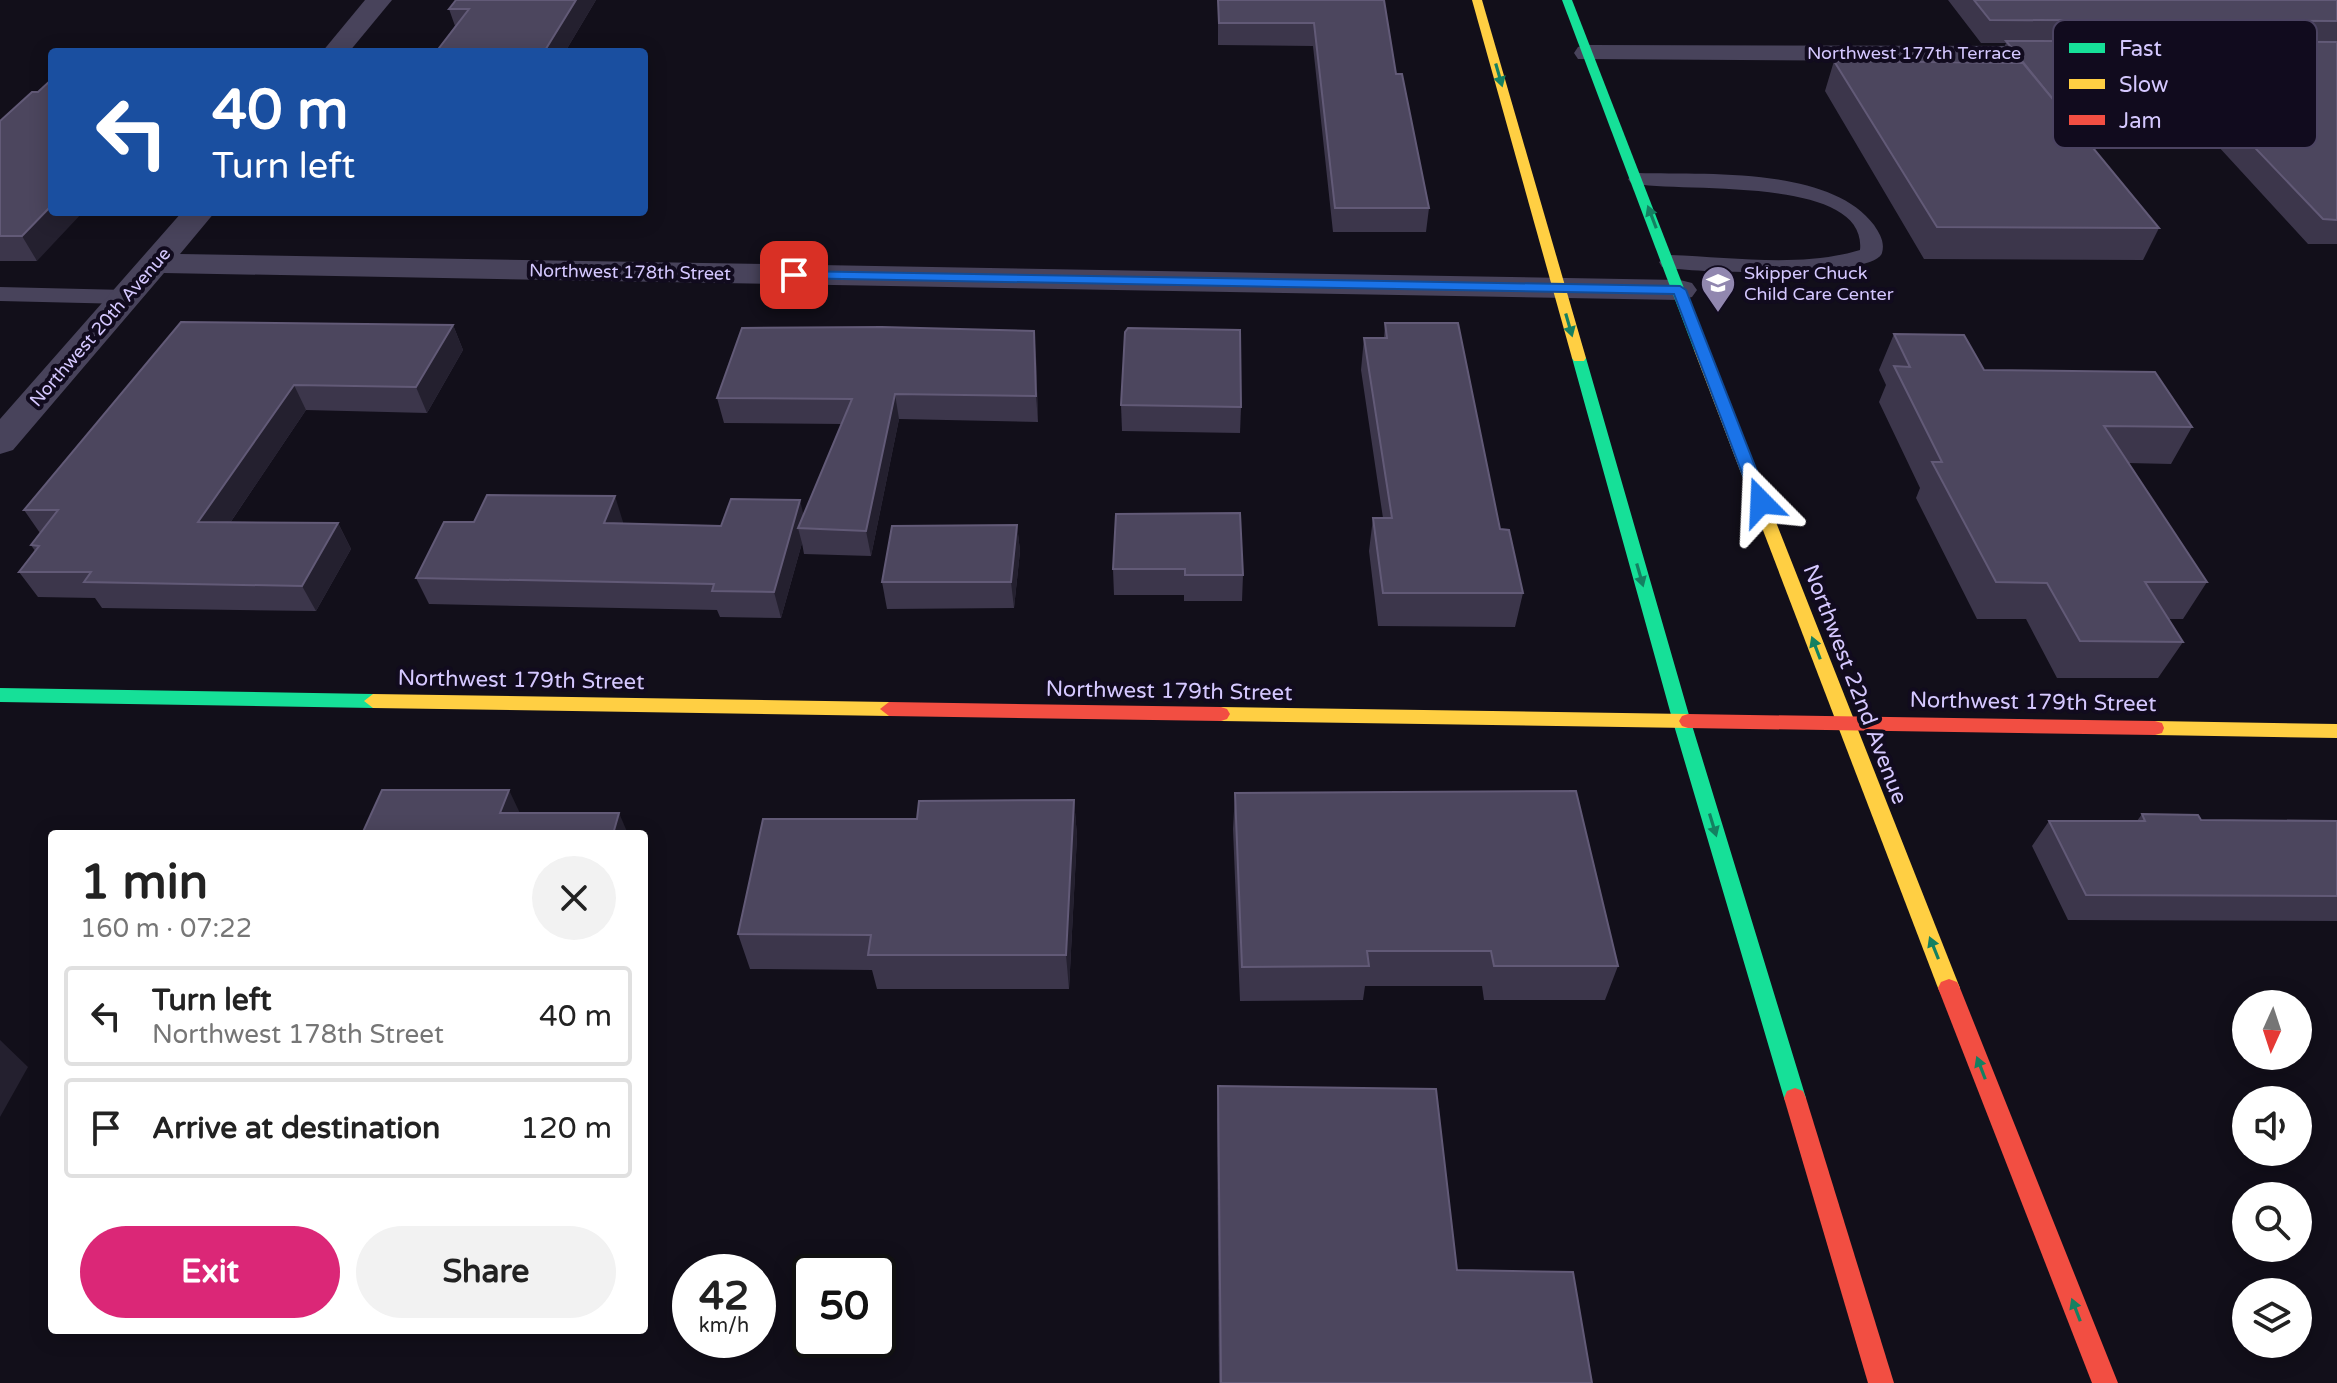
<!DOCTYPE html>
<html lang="en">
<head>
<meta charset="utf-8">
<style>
	body { margin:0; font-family:"Varela Round",sans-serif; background:#f2f2f2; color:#222; height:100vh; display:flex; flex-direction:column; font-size:30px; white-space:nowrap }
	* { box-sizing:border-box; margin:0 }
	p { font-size:26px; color:#767676 }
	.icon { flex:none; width:44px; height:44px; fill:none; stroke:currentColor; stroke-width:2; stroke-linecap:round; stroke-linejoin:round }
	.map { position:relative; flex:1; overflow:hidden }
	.panel { position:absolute; left:48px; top:830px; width:600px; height:504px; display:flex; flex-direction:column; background:#fff; border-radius:8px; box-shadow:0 4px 20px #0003 }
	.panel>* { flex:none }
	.guide { position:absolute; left:48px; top:48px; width:600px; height:168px; border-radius:8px; box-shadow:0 4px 20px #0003; background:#1a4fa0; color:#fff; overflow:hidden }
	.needle { width:52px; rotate:183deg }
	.tools { position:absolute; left:2232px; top:990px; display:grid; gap:16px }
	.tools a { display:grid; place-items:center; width:80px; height:80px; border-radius:50%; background:#fff; box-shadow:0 4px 20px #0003; font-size:40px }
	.speed { position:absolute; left:672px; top:1254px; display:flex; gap:16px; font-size:40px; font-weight:700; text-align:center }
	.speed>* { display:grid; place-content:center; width:104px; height:104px; border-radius:50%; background:#fff; box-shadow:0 4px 20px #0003; line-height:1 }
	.speed small { font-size:20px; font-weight:400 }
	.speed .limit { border:4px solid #111; border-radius:12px; background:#fff; color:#111 }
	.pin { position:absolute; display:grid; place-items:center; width:68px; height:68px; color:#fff; margin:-34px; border-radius:16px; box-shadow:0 4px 12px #0006 }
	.me { position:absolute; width:88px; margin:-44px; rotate:339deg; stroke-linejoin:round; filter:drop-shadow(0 0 6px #0008) }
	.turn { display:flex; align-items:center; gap:28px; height:168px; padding:0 32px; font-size:36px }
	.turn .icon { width:104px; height:104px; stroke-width:2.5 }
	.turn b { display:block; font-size:56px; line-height:68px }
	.round { display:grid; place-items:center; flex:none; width:84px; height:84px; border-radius:42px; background:#f2f2f2 }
	.headline { display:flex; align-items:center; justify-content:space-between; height:136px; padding:0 32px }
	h1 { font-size:48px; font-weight:800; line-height:60px }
	.primary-button { display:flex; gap:16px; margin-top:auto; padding:16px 32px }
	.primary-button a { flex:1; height:92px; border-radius:48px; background:#db2777; color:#fff; font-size:32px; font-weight:800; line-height:92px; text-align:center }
	.primary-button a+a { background:#f2f2f2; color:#222 }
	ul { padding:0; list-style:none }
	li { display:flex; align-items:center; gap:24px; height:100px; margin:0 16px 12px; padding:0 16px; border:4px solid #e0e0e0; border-radius:8px }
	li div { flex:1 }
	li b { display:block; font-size:30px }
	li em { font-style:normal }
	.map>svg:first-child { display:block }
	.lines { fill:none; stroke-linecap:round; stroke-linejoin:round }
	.lane { fill:#48435b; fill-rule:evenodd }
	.street { fill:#48435b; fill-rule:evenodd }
	.fast { fill:#16e098; fill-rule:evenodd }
	.slow { fill:#ffcf43; fill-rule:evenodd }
	.jam { fill:#f24e42; fill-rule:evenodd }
	.wall { fill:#3c364b }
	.shaded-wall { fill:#24202f }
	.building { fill:#4c465e; stroke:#625a77; stroke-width:2 }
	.oneway { fill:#148061 }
	.route { fill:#1a73e8; stroke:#114b97; stroke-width:2 }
	.labels { text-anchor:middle; stroke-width:8; stroke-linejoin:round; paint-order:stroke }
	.far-street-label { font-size:18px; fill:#d5c8ff; stroke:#110b1e }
	.far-poi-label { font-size:18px; fill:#d5c8ff; stroke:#110b1e; text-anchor:start }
	.street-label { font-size:22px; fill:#d5c8ff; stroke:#110b1e }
	.key { fill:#110b1e; stroke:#4c4462; stroke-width:2 }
	.key-label { font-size:22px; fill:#d5c8ff }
</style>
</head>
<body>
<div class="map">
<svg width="2337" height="1383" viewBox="0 0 2337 1383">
	<rect width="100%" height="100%" fill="#120f1a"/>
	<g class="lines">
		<!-- lane -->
		<g class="lane">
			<path d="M1638,173C1705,175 1830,166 1874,225C1880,234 1885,242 1882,253C1874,279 1689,273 1662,267L1659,262L1670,255C1732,257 1800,268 1860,250C1868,173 1674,194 1631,183L1628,179Z"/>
			<path d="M0,287L126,290L134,292L137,297L134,302L126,304L0,301Z"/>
		</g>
		<!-- street -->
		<g class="street">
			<path d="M365,0H392L349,52H322Z"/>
			<path d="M1588,45L2062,46L2072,48L2076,54L2072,60L2062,62L1578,59L1574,53L1578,47Z"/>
			<path d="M182,212H215L180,254L1680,280L1692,283L1697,290L1692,297L1680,300L164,273L13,450L0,454V419Z"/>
		</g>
		<!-- fast -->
		<g class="fast">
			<path d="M1562,0H1572L1708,350L1706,353L1701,354L1694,350Z"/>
			<path d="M1579,354L1586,358L1691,722L1806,1098L1803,1105L1795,1108L1787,1105L1784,1098L1673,722L1572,358Z"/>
			<path d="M0,688L373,694L382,701L373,708L0,702Z"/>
		</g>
		<!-- slow -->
		<g class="slow">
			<path d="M1472,0H1482L1586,358L1584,361H1574L1572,358Z"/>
			<path d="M1701,346L1708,350L1960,988L1957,994L1949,997L1941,994L1938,988L1694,350Z"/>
			<path d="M373,694L889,702L898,709L889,716L373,708L364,701Z"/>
			<path d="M1221,707L1688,714L1694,716L1697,721L1694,726L1688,728L1221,721L1215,719L1212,714L1215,709Z"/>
			<path d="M2155,721L2337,724V738L2155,735L2148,733L2146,728L2148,723Z"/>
		</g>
		<!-- jam -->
		<g class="jam">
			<path d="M889,702L1221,707L1227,709L1230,714L1227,719L1221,721L889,716L880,709Z"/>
			<path d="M1688,714L2155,721L2162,723L2164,728L2162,733L2155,735L1688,728L1682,726L1679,721L1682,716Z"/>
			<path d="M1949,979L1957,982L1960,988L2118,1383H2092L1938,988L1941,982Z"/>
			<path d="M1795,1088L1803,1091L1806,1098L1894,1383H1868L1784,1098L1787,1091Z"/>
		</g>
	</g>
	<!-- wall -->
	<g class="wall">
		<path d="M456,0H596L565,52H436L455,26L449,9Z"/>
		<path d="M1218,0H1384L1396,74L1429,208L1426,232H1333L1313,46L1218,45Z"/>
		<path d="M1948,0H2337V244H2308L2206,133L2080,132L2159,228L2143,260L1924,259L1825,91L1834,61L1997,63L2006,43H1981Z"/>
		<path d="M0,121L37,261H0Z"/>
		<path d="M181,322L453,325L463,350L427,413L306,410L230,523H338L351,549L316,611L102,608L95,598L38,597L19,572L35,551L31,545L40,533L24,510Z"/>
		<path d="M1385,323L1500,529L1523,593L1515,627L1378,626L1369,551L1373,518H1383L1361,370L1364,338H1384Z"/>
		<path d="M1894,334L1984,370L2192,427L2171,464L2128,463L2207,582L2183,619H2169L2183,642L2158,678H2057L2026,619H1977L1916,498L1920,488L1879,402L1886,385L1879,370Z"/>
		<path d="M1036,356L1038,422L899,419L871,556L804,554L802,543L781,618L720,617L717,610L429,604L416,578L623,522V523L721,526L804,515L842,424L724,423L717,398Z"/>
		<path d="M1121,405L1241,407L1240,433L1122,431Z"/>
		<path d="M1116,514L1243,575L1242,601H1184V595H1114L1113,569Z"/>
		<path d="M1017,525L1020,551L1014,608L887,609L882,582Z"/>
		<path d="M1235,793L1618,966L1605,1000H1484L1482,986H1365L1363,1000L1240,1001L1233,829Z"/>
		<path d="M1074,800L1077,836L1069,989H877L872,970L750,969L738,934L917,819Z"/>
		<path d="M2142,814L2201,820L2337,821V921L2068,920L2032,846L2049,821H2137Z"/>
		<path d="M1218,1086L1457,1270L1592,1383H1219L1217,1119Z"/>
	</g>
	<!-- shaded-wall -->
	<g class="shaded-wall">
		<path d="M576,0H596L565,52H544Z"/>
		<path d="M52,205V212H83L37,261L22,236Z"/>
		<path d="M453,325L463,350L427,413L416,387Z"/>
		<path d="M1034,331L1036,356L1038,422L1036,396Z"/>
		<path d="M294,385L306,410L213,548L198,522Z"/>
		<path d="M895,394L899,419L871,556L866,531Z"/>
		<path d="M615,496L623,522L613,549L604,523Z"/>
		<path d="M800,500L806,526L798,528L802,543L781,618L774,592Z"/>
		<path d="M338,523L351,549L316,611L302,586Z"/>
		<path d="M1017,525L1020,551L1014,608L1011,582Z"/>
		<path d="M509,790L526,826L500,813Z"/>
		<path d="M1074,800L1077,836L1069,989L1066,955Z"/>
		<path d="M619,813L628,834H613Z"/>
		<path d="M0,1040L28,1067L0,1117Z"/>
	</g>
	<!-- building -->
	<g class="building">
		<path d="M456,0H576L544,52H436L469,9H449Z"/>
		<path d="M1218,0H1384L1396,74H1402L1429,208H1335L1314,23H1219Z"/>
		<path d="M1974,0H2337V21L1990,20Z"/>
		<path d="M2006,41L2337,42V220L2323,219L2218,109L2060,108Z"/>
		<path d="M1834,61L2023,63L2159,228L1937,227Z"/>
		<path d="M52,79V205L22,236H0V121L32,92H38Z"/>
		<path d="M181,322L453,325L416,387L294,385L198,522L338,523L302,586L84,582L91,572H19L39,546L31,545L58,510H24Z"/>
		<path d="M1385,323H1458L1500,529L1509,530L1523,593H1383L1373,518H1392L1364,338H1387Z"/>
		<path d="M882,327L1034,331L1036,396L895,394L866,531L798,528L852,399L717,398L742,328Z"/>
		<path d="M1128,328L1240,330L1241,407L1121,405L1125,332Z"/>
		<path d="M1894,334L1964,335L1984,370L2155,372L2192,427L2104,426L2207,582H2145L2183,642L2080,641L2047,583L1996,582L1932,462H1942L1894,366L1910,367Z"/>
		<path d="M487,495L615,496L604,523L721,526L731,499L800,500L774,592L712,591L714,584L416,578L444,522H474Z"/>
		<path d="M1240,513L1243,575H1185V569H1113L1116,514Z"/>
		<path d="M1017,525L1011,582H882L892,526Z"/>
		<path d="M382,790H509L500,813H619L613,834H362Z"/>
		<path d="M1576,791L1618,966H1494L1491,951H1367L1369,966L1242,967L1235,793Z"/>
		<path d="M1074,800L1066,955H868L871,935L738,934L763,819H917L919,801Z"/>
		<path d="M2142,814L2198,815L2201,820L2337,821V896L2086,895L2049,821H2145Z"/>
		<path d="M1218,1086L1436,1089L1457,1270L1573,1272L1592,1383H1221Z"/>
	</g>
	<!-- one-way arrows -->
	<defs><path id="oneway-solid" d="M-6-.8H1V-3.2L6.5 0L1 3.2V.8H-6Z" transform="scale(2)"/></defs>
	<g class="oneway">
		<use href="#oneway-solid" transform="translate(1499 75) rotate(74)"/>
		<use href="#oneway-solid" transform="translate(1652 217) rotate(-111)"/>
		<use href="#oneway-solid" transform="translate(1569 325) rotate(74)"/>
		<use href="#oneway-solid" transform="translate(1640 575) rotate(74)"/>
		<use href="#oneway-solid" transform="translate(1816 648) rotate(-111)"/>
		<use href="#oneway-solid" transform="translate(1713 825) rotate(73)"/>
		<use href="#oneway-solid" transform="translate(1934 948) rotate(-112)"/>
		<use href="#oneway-solid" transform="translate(1981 1068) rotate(-111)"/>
		<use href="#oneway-solid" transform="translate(2076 1310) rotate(-111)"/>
	</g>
	<!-- route -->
	<path class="route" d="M794,271L1680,286L1686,290L1769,502L1761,507L1753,502L1674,294L789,278L787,275Z"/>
	<!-- icons -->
	<defs>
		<g id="school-pin" transform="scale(1.8)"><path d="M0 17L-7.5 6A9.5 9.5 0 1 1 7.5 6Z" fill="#9187af" stroke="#110b1e"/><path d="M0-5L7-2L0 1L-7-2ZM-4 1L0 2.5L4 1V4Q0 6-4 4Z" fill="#fff"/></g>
	</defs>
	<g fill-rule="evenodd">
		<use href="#school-pin" x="1718" y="283"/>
	</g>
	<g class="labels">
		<!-- far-street labels -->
		<g class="far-street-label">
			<text x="1914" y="59">Northwest 177th Terrace</text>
			<text transform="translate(630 272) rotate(1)" y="6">Northwest 178th Street</text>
			<text transform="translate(100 327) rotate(-49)" y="6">Northwest 20th Avenue</text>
		</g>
		<!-- far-poi labels -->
		<g class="far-poi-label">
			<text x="1744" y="279">Skipper Chuck<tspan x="1744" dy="21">Child Care Center</tspan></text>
		</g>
		<!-- street labels -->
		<g class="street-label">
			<text transform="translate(521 679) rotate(1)" y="8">Northwest 179th Street</text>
			<text transform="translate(1856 684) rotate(69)" y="8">Northwest 22nd Avenue</text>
			<text transform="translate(1169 690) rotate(1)" y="8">Northwest 179th Street</text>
			<text transform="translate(2033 701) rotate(1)" y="8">Northwest 179th Street</text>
		</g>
	</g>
	<!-- legend -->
	<rect x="2053" y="20" width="264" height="128" rx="12" class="key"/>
	<rect x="2069" y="43" width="36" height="10" fill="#16e098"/>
	<rect x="2069" y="79" width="36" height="10" fill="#ffcf43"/>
	<rect x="2069" y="115" width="36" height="10" fill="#f24e42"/>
	<g class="key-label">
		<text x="2119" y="56">Fast</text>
		<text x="2119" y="92">Slow</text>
		<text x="2119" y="128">Jam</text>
	</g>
</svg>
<div class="tools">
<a><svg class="needle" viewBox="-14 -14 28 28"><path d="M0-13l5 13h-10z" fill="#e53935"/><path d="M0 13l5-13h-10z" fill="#767676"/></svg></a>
<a><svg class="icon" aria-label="sound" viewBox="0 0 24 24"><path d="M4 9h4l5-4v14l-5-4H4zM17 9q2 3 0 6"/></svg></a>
<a><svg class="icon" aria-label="search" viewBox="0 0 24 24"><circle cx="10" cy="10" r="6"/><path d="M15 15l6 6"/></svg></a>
<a><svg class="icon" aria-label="layers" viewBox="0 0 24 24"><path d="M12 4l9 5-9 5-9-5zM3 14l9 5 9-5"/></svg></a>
</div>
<div class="speed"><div>42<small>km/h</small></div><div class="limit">50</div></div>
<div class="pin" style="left:794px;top:275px;background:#d93025"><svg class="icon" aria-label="arrive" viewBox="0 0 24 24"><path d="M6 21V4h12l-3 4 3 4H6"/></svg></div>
<svg class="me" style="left:1761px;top:502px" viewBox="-20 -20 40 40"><path d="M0-17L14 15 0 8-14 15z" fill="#1a73e8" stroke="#fff" stroke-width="4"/></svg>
<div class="guide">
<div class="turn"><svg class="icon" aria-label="left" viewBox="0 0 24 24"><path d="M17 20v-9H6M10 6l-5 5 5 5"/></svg><div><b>40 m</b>Turn left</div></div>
</div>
<section class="panel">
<div class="headline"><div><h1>1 min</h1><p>160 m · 07:22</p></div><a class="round"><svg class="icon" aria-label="close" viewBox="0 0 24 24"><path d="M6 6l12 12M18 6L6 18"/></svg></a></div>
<ul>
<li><svg class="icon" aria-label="left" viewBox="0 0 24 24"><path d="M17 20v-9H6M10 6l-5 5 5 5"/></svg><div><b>Turn left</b><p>Northwest 178th Street</p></div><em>40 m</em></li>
<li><svg class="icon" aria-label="arrive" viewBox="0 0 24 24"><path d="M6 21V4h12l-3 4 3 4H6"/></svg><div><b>Arrive at destination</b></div><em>120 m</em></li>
</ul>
<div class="primary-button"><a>Exit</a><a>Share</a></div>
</section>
</div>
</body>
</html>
